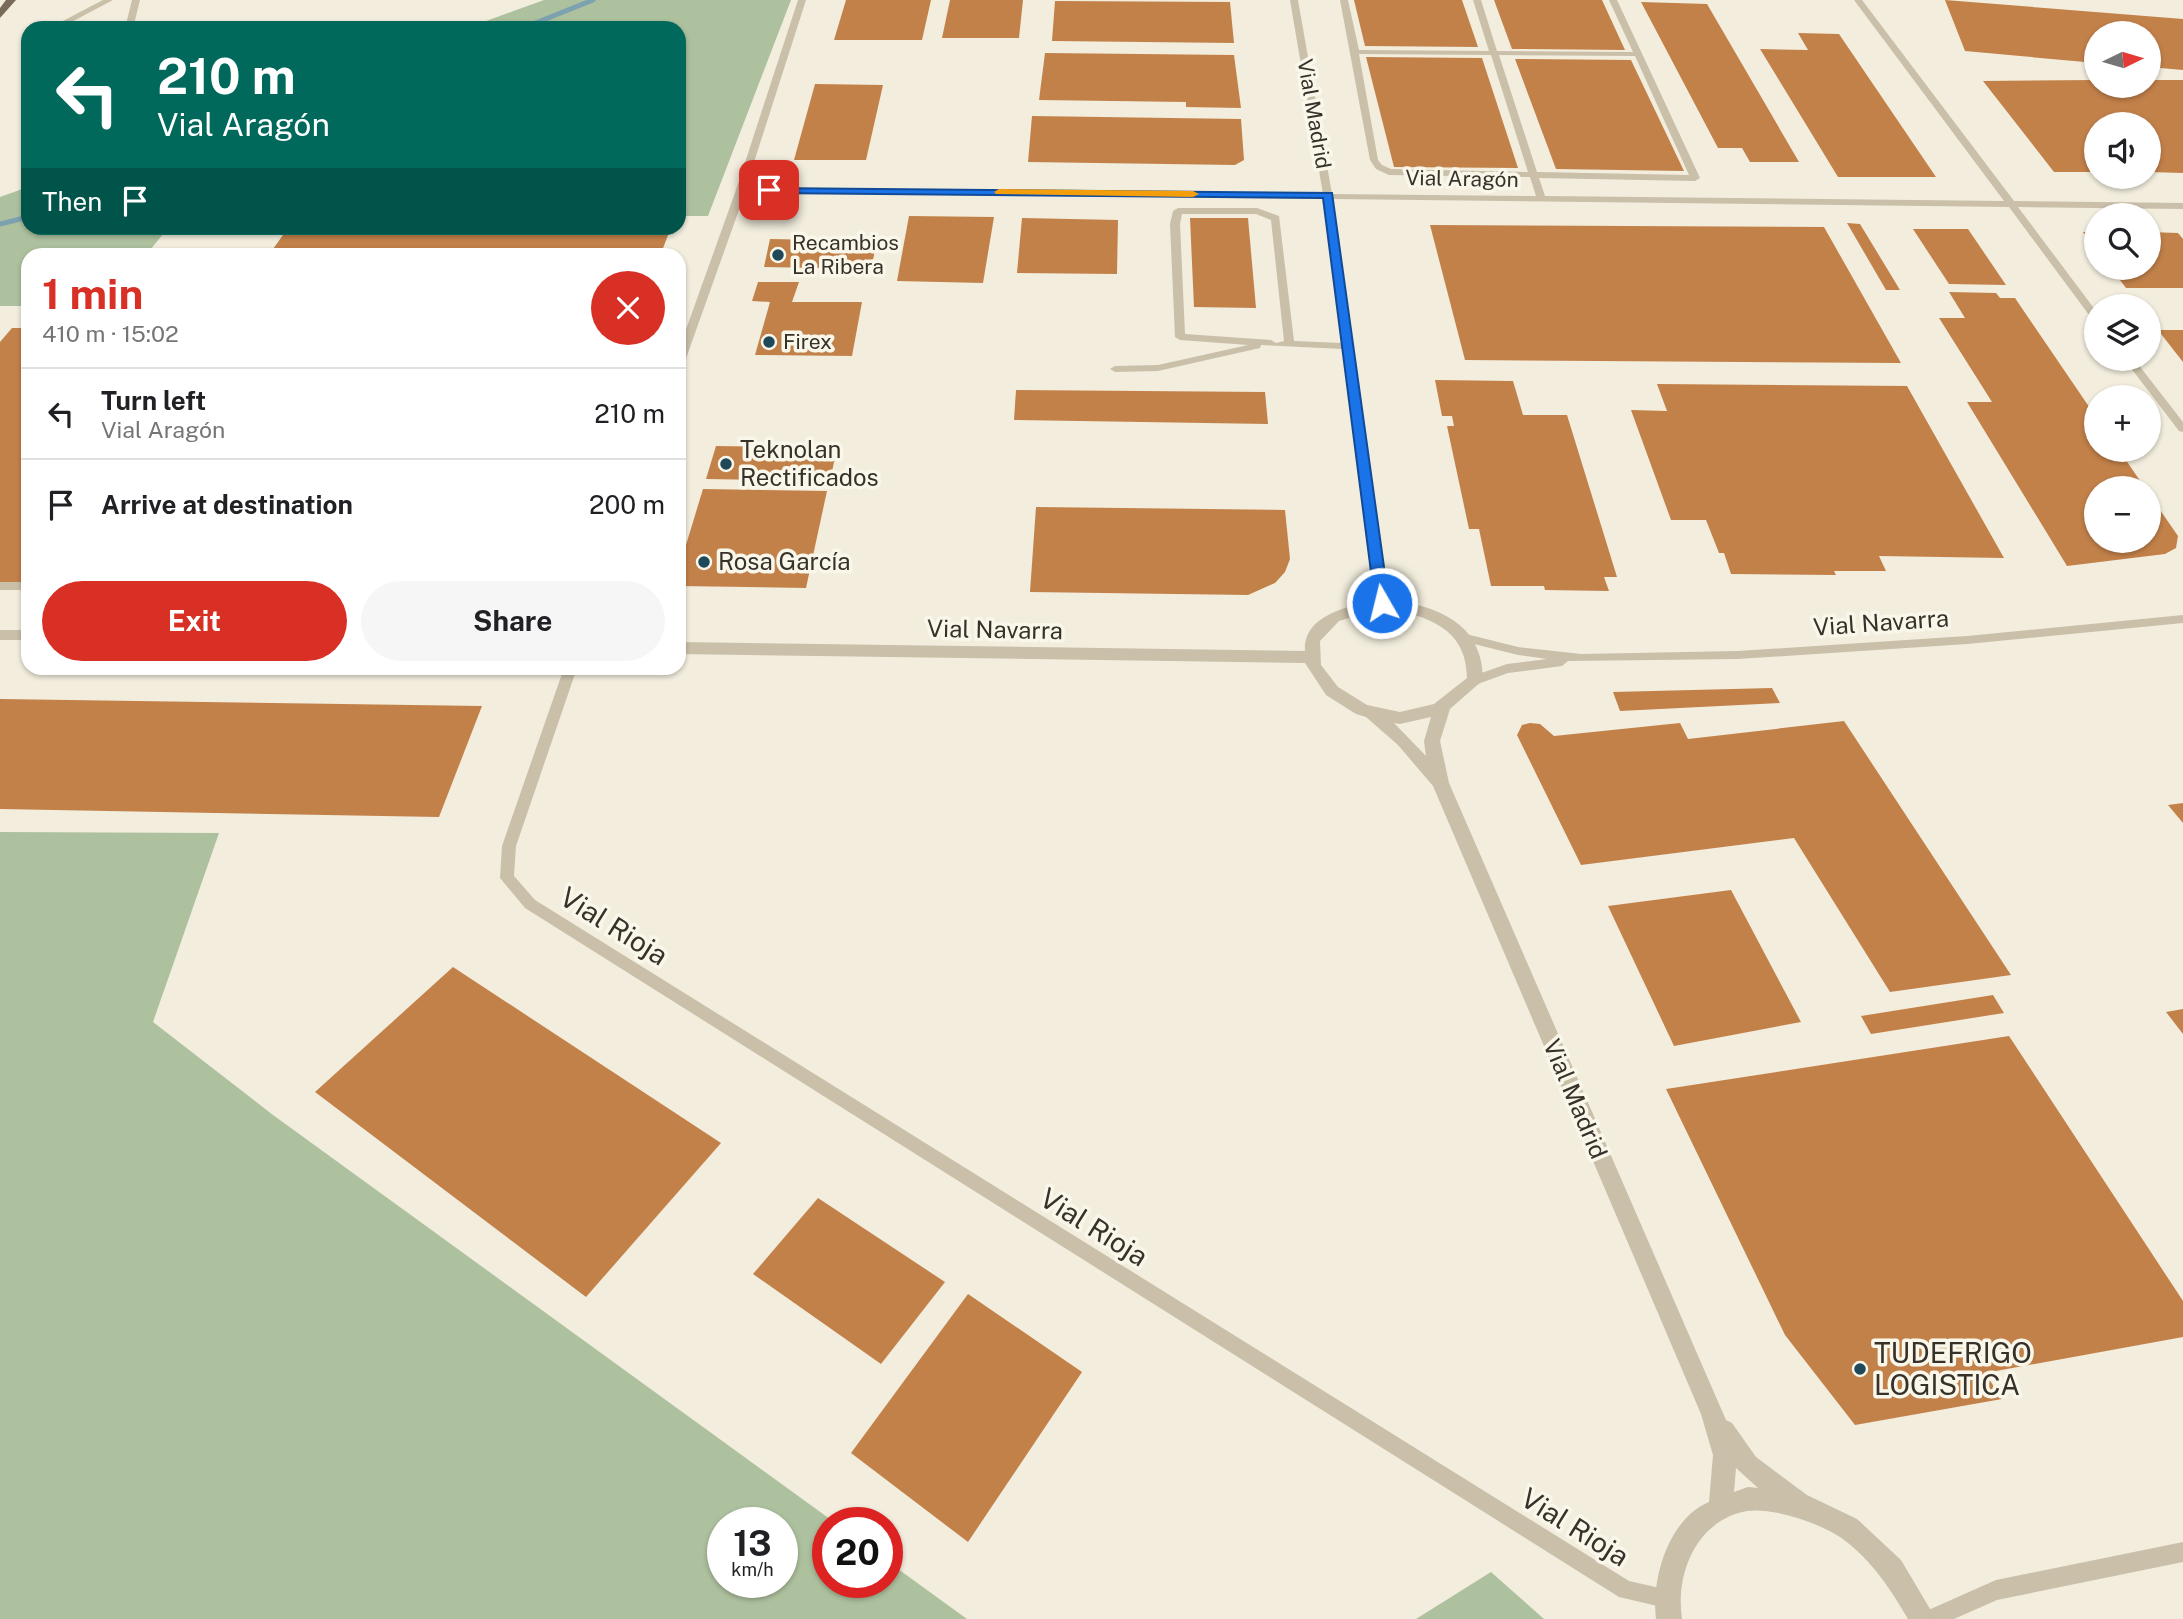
<!DOCTYPE html>
<html lang="en">
<head>
<meta charset="utf-8">
<style>
	body { margin:0; font-family:"Public Sans",sans-serif; background:#f6f6f6; color:#202124; height:100vh; display:flex; flex-direction:column; font-size:26px; white-space:nowrap }
	* { box-sizing:border-box; margin:0 }
	p { font-size:23px; color:#757577 }
	.icon { flex:none; width:38px; height:38px; fill:none; stroke:currentColor; stroke-width:2; stroke-linecap:round; stroke-linejoin:round }
	.map { position:relative; flex:1; overflow:hidden }
	.side { position:absolute; left:21px; top:248px; width:665px; height:427px; display:flex; flex-direction:column; background:#fff; border-radius:21px; box-shadow:0 2px 5px #0004 }
	.side>* { flex:none }
	.hud { position:absolute; left:21px; top:21px; width:665px; height:214px; border-radius:21px; box-shadow:0 2px 5px #0004; background:#00695c; color:#fff; overflow:hidden }
	.needle { width:46px; rotate:85deg }
	.fabs { position:absolute; left:2084px; top:21px; display:grid; gap:14px }
	.fabs a { display:grid; place-items:center; width:77px; height:77px; border-radius:50%; background:#fff; box-shadow:0 2px 5px #0004; font-size:35px }
	.speed { position:absolute; left:707px; top:1507px; display:flex; gap:14px; font-size:35px; font-weight:700; text-align:center }
	.speed>* { display:grid; place-content:center; width:91px; height:91px; border-radius:50%; background:#fff; box-shadow:0 2px 5px #0004; line-height:1 }
	.speed small { font-size:18px; font-weight:400 }
	.speed .limit { border:10px solid #d22; background:#fff; color:#111 }
	.pin { position:absolute; display:grid; place-items:center; width:60px; height:60px; color:#fff; margin:-30px; border-radius:14px; box-shadow:0 4px 10px #0006 }
	.me { position:absolute; width:77px; margin:-38px; rotate:352deg; stroke-linejoin:round; filter:drop-shadow(0 0 5px #0008) }
	.turn { display:flex; align-items:center; gap:24px; height:147px; padding:0 21px; font-size:32px }
	.turn .icon { width:91px; height:91px; stroke-width:2.5 }
	.turn b { display:block; font-size:49px; line-height:60px }
	.then { display:flex; align-items:center; height:66px; padding:0 21px; background:#0003; gap:14px; font-size:26px }
	.round { display:grid; place-items:center; flex:none; width:74px; height:74px; border-radius:37px; background:#f6f6f6 }
	.summary { display:flex; align-items:center; justify-content:space-between; height:119px; padding:0 21px }
	h1 { font-size:42px; font-weight:700; line-height:52px; color:#d93025 }
	.cta { display:flex; gap:14px; margin-top:auto; padding:14px 21px }
	.cta a { flex:1; height:80px; border-radius:42px; background:#d93025; color:#fff; font-size:28px; font-weight:700; line-height:80px; text-align:center }
	.cta a+a { background:#f6f6f6; color:#202124 }
	ul { padding:0; list-style:none }
	li { display:flex; align-items:center; gap:21px; height:91px; padding:0 21px; border-top:2px solid #e0e0e0 }
	li div { flex:1 }
	li b { display:block; font-size:26px }
	li em { font-style:normal }
	.map>svg:first-child { display:block }
	.green { fill:#aec19e; fill-rule:evenodd }
	.lines { fill:none; stroke-linecap:round; stroke-linejoin:round }
	.stream { stroke:#7da2af; stroke-width:5 }
	.building { fill:#c3814a }
	.service { fill:#cabfa9; fill-rule:evenodd }
	.tertiary { fill:#cabfa9; fill-rule:evenodd }
	.primary { fill:#796b5a; fill-rule:evenodd }
	.route { fill:#1a73e8; stroke:#114b97; stroke-width:2 }
	.slow { fill:#f59e0b }
	.poi-dot { fill:#1f4858; stroke:#f9f6ea; stroke-width:2.5 }
	.labels { text-anchor:middle; stroke-width:7; stroke-linejoin:round; paint-order:stroke }
	.far-street-label { font-size:21px; fill:#373129; stroke:#f9f6ea }
	.far-poi-label { font-size:21px; fill:#373129; stroke:#f9f6ea; text-anchor:start }
	.poi-label { font-size:24px; fill:#373129; stroke:#f9f6ea; text-anchor:start }
	.street-label { font-size:24px; fill:#373129; stroke:#f9f6ea }
	.near-street-label { font-size:28px; fill:#373129; stroke:#f9f6ea }
	.near-poi-label { font-size:28px; fill:#373129; stroke:#f9f6ea; text-anchor:start }
</style>
</head>
<body>
<div class="map">
<svg width="2183" height="1619" viewBox="0 0 2183 1619">
	<rect width="100%" height="100%" fill="#f2eddd"/>
	<!-- green -->
	<g class="green">
		<path d="M544,0H791L708,216H679V28H467Z"/>
		<path d="M28,187V228H168L146,255L28,256V306H0V197Z"/>
		<path d="M0,832L219,833L153,1022L273,1115L834,1522H828V1582H887V1561L967,1619H0ZM723,1522H782V1582H723Z"/>
		<path d="M1491,1572L1544,1619H1416Z"/>
	</g>
	<g class="lines">
		<!-- stream -->
		<g class="stream">
			<path d="M523,28L593,0"/>
			<path d="M0,224L28,217"/>
		</g>
	</g>
	<!-- building -->
	<g class="building">
		<path d="M846,0H931L922,40H834Z"/>
		<path d="M950,0H1023L1019,38H942Z"/>
		<path d="M1354,0H1462L1478,47L1365,46Z"/>
		<path d="M1494,0H1602L1625,50L1512,49Z"/>
		<path d="M1945,0L2183,19V70L2149,67V33H2096V63L1965,51Z"/>
		<path d="M1055,1L1230,2L1234,43L1052,41Z"/>
		<path d="M1641,2L1707,4L1799,162H1750L1742,148H1718Z"/>
		<path d="M1798,33L1839,34L1936,177H1838L1760,49L1808,50Z"/>
		<path d="M1045,53L1234,55L1241,108L1186,107V102L1039,100Z"/>
		<path d="M1366,57L1482,58L1518,168L1394,167Z"/>
		<path d="M1515,59L1631,60L1684,171L1556,169Z"/>
		<path d="M2096,80V86H2149V80H2183V173L2149,172V124H2096V172H2054L1983,81Z"/>
		<path d="M815,84L883,85L866,160H794Z"/>
		<path d="M1032,116L1241,119L1244,160L1235,165L1028,162Z"/>
		<path d="M909,216L994,217L983,283L897,281Z"/>
		<path d="M1022,218L1118,220L1117,274L1017,273Z"/>
		<path d="M1190,218H1248L1256,308L1194,307Z"/>
		<path d="M1847,223L1860,224L1900,290H1886Z"/>
		<path d="M1430,225L1824,227L1901,363L1465,360Z"/>
		<path d="M288,228H435L670,230L660,256H268Z"/>
		<path d="M1913,229H1968L2006,285L1949,284Z"/>
		<path d="M2083,232H2096V250Z"/>
		<path d="M2149,232L2178,233L2183,239V288H2126L2111,268H2149Z"/>
		<path d="M770,239L877,241L871,269L764,267Z"/>
		<path d="M758,282H799L792,302H862L852,356L755,355L770,302L752,301Z"/>
		<path d="M1949,292L1996,293L2000,298H2015L2096,417V450H2119L2145,488H2096V541H2149V494L2178,536L2176,548L2165,554L2067,566L1967,402H1992L1939,318H1965Z"/>
		<path d="M12,328H28V583H0V342Z"/>
		<path d="M2158,330H2183V362L2172,348Z"/>
		<path d="M1435,380L1513,381L1523,415H1567L1617,577H1604L1609,591L1545,590L1544,586H1491L1479,529H1469L1447,426H1454L1452,416H1442Z"/>
		<path d="M1657,384L1907,386L2004,558L1879,556L1886,571H1834L1836,575L1731,574L1724,553H1719L1706,520H1671L1631,410L1667,411Z"/>
		<path d="M1016,390L1265,392L1268,424L1014,420Z"/>
		<path d="M716,446L837,448L830,481L706,479Z"/>
		<path d="M703,489L827,491L806,588L679,586V568Z"/>
		<path d="M1036,507L1285,510L1290,559L1285,572L1275,583L1248,595L1030,592Z"/>
		<path d="M1772,688L1780,703L1620,711L1613,692Z"/>
		<path d="M0,699L482,706L439,817L0,809Z"/>
		<path d="M1844,721L2011,975L1890,992L1794,838L1581,865L1517,735L1522,725L1530,723L1540,724L1554,736L1680,723L1688,739Z"/>
		<path d="M2183,803V823L2168,805Z"/>
		<path d="M1731,890L1801,1022L1674,1046L1608,906Z"/>
		<path d="M453,967L721,1143L586,1297L315,1092Z"/>
		<path d="M1993,995L2004,1013L1871,1034L1861,1016Z"/>
		<path d="M2183,1009V1034L2166,1012Z"/>
		<path d="M2009,1036L2183,1301V1337L1985,1373L2002,1399L1855,1425L1785,1335L1666,1089Z"/>
		<path d="M818,1198L945,1282L881,1364L753,1274Z"/>
		<path d="M968,1294L1082,1372L968,1542L851,1453Z"/>
	</g>
	<g class="lines">
		<!-- service -->
		<g class="service">
			<path d="M103,0H113L64,26L57,24Z"/>
			<path d="M132,0H140L133,28H125Z"/>
			<path d="M798,0H806L746,187L1323,194L1290,0H1298L1332,194L1536,196L1530,177L1389,175L1376,169L1370,160L1340,0H1348L1359,50L1489,51L1473,0H1481L1497,51L1633,52L1609,0H1617L1700,178L1695,181L1539,178L1545,196L2004,201L1854,0H1862L2014,201L2183,203V209L2018,207L2096,311V320L2092,319L2009,207L1333,199L1388,603L1382,607L1376,603L1343,349L1261,345L1260,348L1158,371L1115,372L1110,369L1115,366L1158,365L1248,345L1180,340L1175,337L1170,224L1173,211L1178,208H1257L1279,216L1294,341L1342,343L1324,199L745,193L684,364L679,367V349L736,190ZM1359,54L1491,55L1528,172L1391,169L1382,165L1378,160ZM1499,55L1635,56L1689,175L1537,172ZM1182,214H1256L1271,220L1284,341L1276,343L1271,340L1185,334L1180,224Z"/>
			<path d="M2124,359H2134L2183,422V432L2179,431Z"/>
			<rect x="0" y="582" width="28" height="8"/>
			<path d="M2183,615V623L1967,644L1738,659L1568,661L1562,666L1508,673L1475,685L1469,680L1470,677L1507,664L1547,659L1518,655L1458,640L1456,637L1462,633L1518,647L1581,654L1738,651L1967,636Z"/>
			<path d="M564,668H577L516,846L514,876L535,900L1629,1581L1673,1591L1676,1598L1673,1605L1666,1608L1619,1597L525,908L500,878L502,846Z"/>
			<path d="M2183,1542V1562L1997,1600L1954,1619H1921L1924,1612L1996,1580Z"/>
		</g>
		<!-- tertiary -->
		<g class="tertiary">
			<path d="M1382,598C1433,605 1483,620 1483,680L1450,709L1440,741L1449,783L1726,1420L1732,1423L1756,1457L1807,1495L1857,1519L1901,1560L1936,1619H1908C1890,1588 1870,1558 1840,1537C1819,1523 1772,1507 1747,1511C1697,1520 1675,1573 1682,1619H1656C1651,1580 1668,1519 1709,1502L1713,1455L1701,1414L1433,786L1398,745L1366,717L1356,714L1326,695L1305,663L679,654V642L1305,651C1303,613 1353,606 1382,598ZM1382,608C1425,615 1467,627 1467,678L1434,704L1400,712L1367,705L1338,687L1321,665L1320,641L1339,621ZM1431,717L1424,741L1426,756L1394,723L1400,724ZM1736,1468L1758,1488L1748,1487L1734,1492Z"/>
			<rect x="0" y="630" width="28" height="10"/>
		</g>
		<!-- primary -->
		<path class="primary" d="M6,0H16L0,18V8Z"/>
	</g>
	<!-- route -->
	<path class="route" d="M765,188L1332,193L1389,603L1387,606L1382,607L1375,603L1323,198L769,193L765,192Z"/>
	<!-- slow -->
	<path class="slow" d="M999,189L1193,191L1199,194L1193,197L996,194L994,192Z"/>
	<!-- markers -->
	<g class="poi-dot">
		<circle cx="778" cy="255" r="7"/>
		<circle cx="769" cy="342" r="7"/>
		<circle cx="726" cy="464" r="7"/>
		<circle cx="704" cy="562" r="7"/>
		<circle cx="1860" cy="1369" r="7"/>
	</g>
	<g class="labels">
		<!-- far-street labels -->
		<g class="far-street-label">
			<text transform="translate(1314 114) rotate(80)" y="7">Vial Madrid</text>
			<text transform="translate(1462 179) rotate(1)" y="7">Vial Aragón</text>
		</g>
		<!-- far-poi labels -->
		<g class="far-poi-label">
			<text x="792" y="250">Recambios<tspan x="792" dy="24">La Ribera</tspan></text>
			<text x="783" y="349">Firex</text>
		</g>
		<!-- poi labels -->
		<g class="poi-label">
			<text x="740" y="458">Teknolan<tspan x="740" dy="28">Rectificados</tspan></text>
			<text x="718" y="570">Rosa García</text>
		</g>
		<!-- street labels -->
		<g class="street-label">
			<text transform="translate(1881 623) rotate(-4)" y="8">Vial Navarra</text>
			<text transform="translate(995 630) rotate(1)" y="8">Vial Navarra</text>
			<text transform="translate(1575 1099) rotate(67)" y="8">Vial Madrid</text>
		</g>
		<!-- near-street labels -->
		<g class="near-street-label">
			<text transform="translate(614 926) rotate(32)" y="10">Vial Rioja</text>
			<text transform="translate(1094 1227) rotate(32)" y="10">Vial Rioja</text>
			<text transform="translate(1575 1527) rotate(32)" y="10">Vial Rioja</text>
		</g>
		<!-- near-poi labels -->
		<g class="near-poi-label">
			<text x="1874" y="1363">TUDEFRIGO<tspan x="1874" dy="32">LOGISTICA</tspan></text>
		</g>
	</g>
</svg>
<div class="fabs">
<a><svg class="needle" viewBox="-14 -14 28 28"><path d="M0-13l5 13h-10z" fill="#e53935"/><path d="M0 13l5-13h-10z" fill="#757577"/></svg></a>
<a><svg class="icon" aria-label="sound" viewBox="0 0 24 24"><path d="M4 9h4l5-4v14l-5-4H4zM17 9q2 3 0 6"/></svg></a>
<a><svg class="icon" aria-label="search" viewBox="0 0 24 24"><circle cx="10" cy="10" r="6"/><path d="M15 15l6 6"/></svg></a>
<a><svg class="icon" aria-label="layers" viewBox="0 0 24 24"><path d="M12 4l9 5-9 5-9-5zM3 14l9 5 9-5"/></svg></a>
<a>+</a>
<a>−</a>
</div>
<div class="speed"><div>13<small>km/h</small></div><div class="limit">20</div></div>
<div class="pin" style="left:769px;top:190px;background:#d93025"><svg class="icon" aria-label="arrive" viewBox="0 0 24 24"><path d="M6 21V4h12l-3 4 3 4H6"/></svg></div>
<svg class="me" style="left:1382px;top:603px" viewBox="-20 -20 40 40"><circle r="17" fill="#1a73e8" stroke="#fff" stroke-width="3"/><path d="M0-11L8 9 0 5-8 9z" fill="#fff"/></svg>
<div class="hud">
<div class="turn"><svg class="icon" aria-label="left" viewBox="0 0 24 24"><path d="M17 20v-9H6M10 6l-5 5 5 5"/></svg><div><b>210 m</b>Vial Aragón</div></div>
<div class="then">Then<svg class="icon" aria-label="arrive" viewBox="0 0 24 24"><path d="M6 21V4h12l-3 4 3 4H6"/></svg></div>
</div>
<section class="side">
<div class="summary"><div><h1>1 min</h1><p>410 m · 15:02</p></div><a class="round" style="background:#d93025;color:#fff"><svg class="icon" aria-label="close" viewBox="0 0 24 24"><path d="M6 6l12 12M18 6L6 18"/></svg></a></div>
<ul>
<li><svg class="icon" aria-label="left" viewBox="0 0 24 24"><path d="M17 20v-9H6M10 6l-5 5 5 5"/></svg><div><b>Turn left</b><p>Vial Aragón</p></div><em>210 m</em></li>
<li><svg class="icon" aria-label="arrive" viewBox="0 0 24 24"><path d="M6 21V4h12l-3 4 3 4H6"/></svg><div><b>Arrive at destination</b></div><em>200 m</em></li>
</ul>
<div class="cta"><a>Exit</a><a>Share</a></div>
</section>
</div>
</body>
</html>
